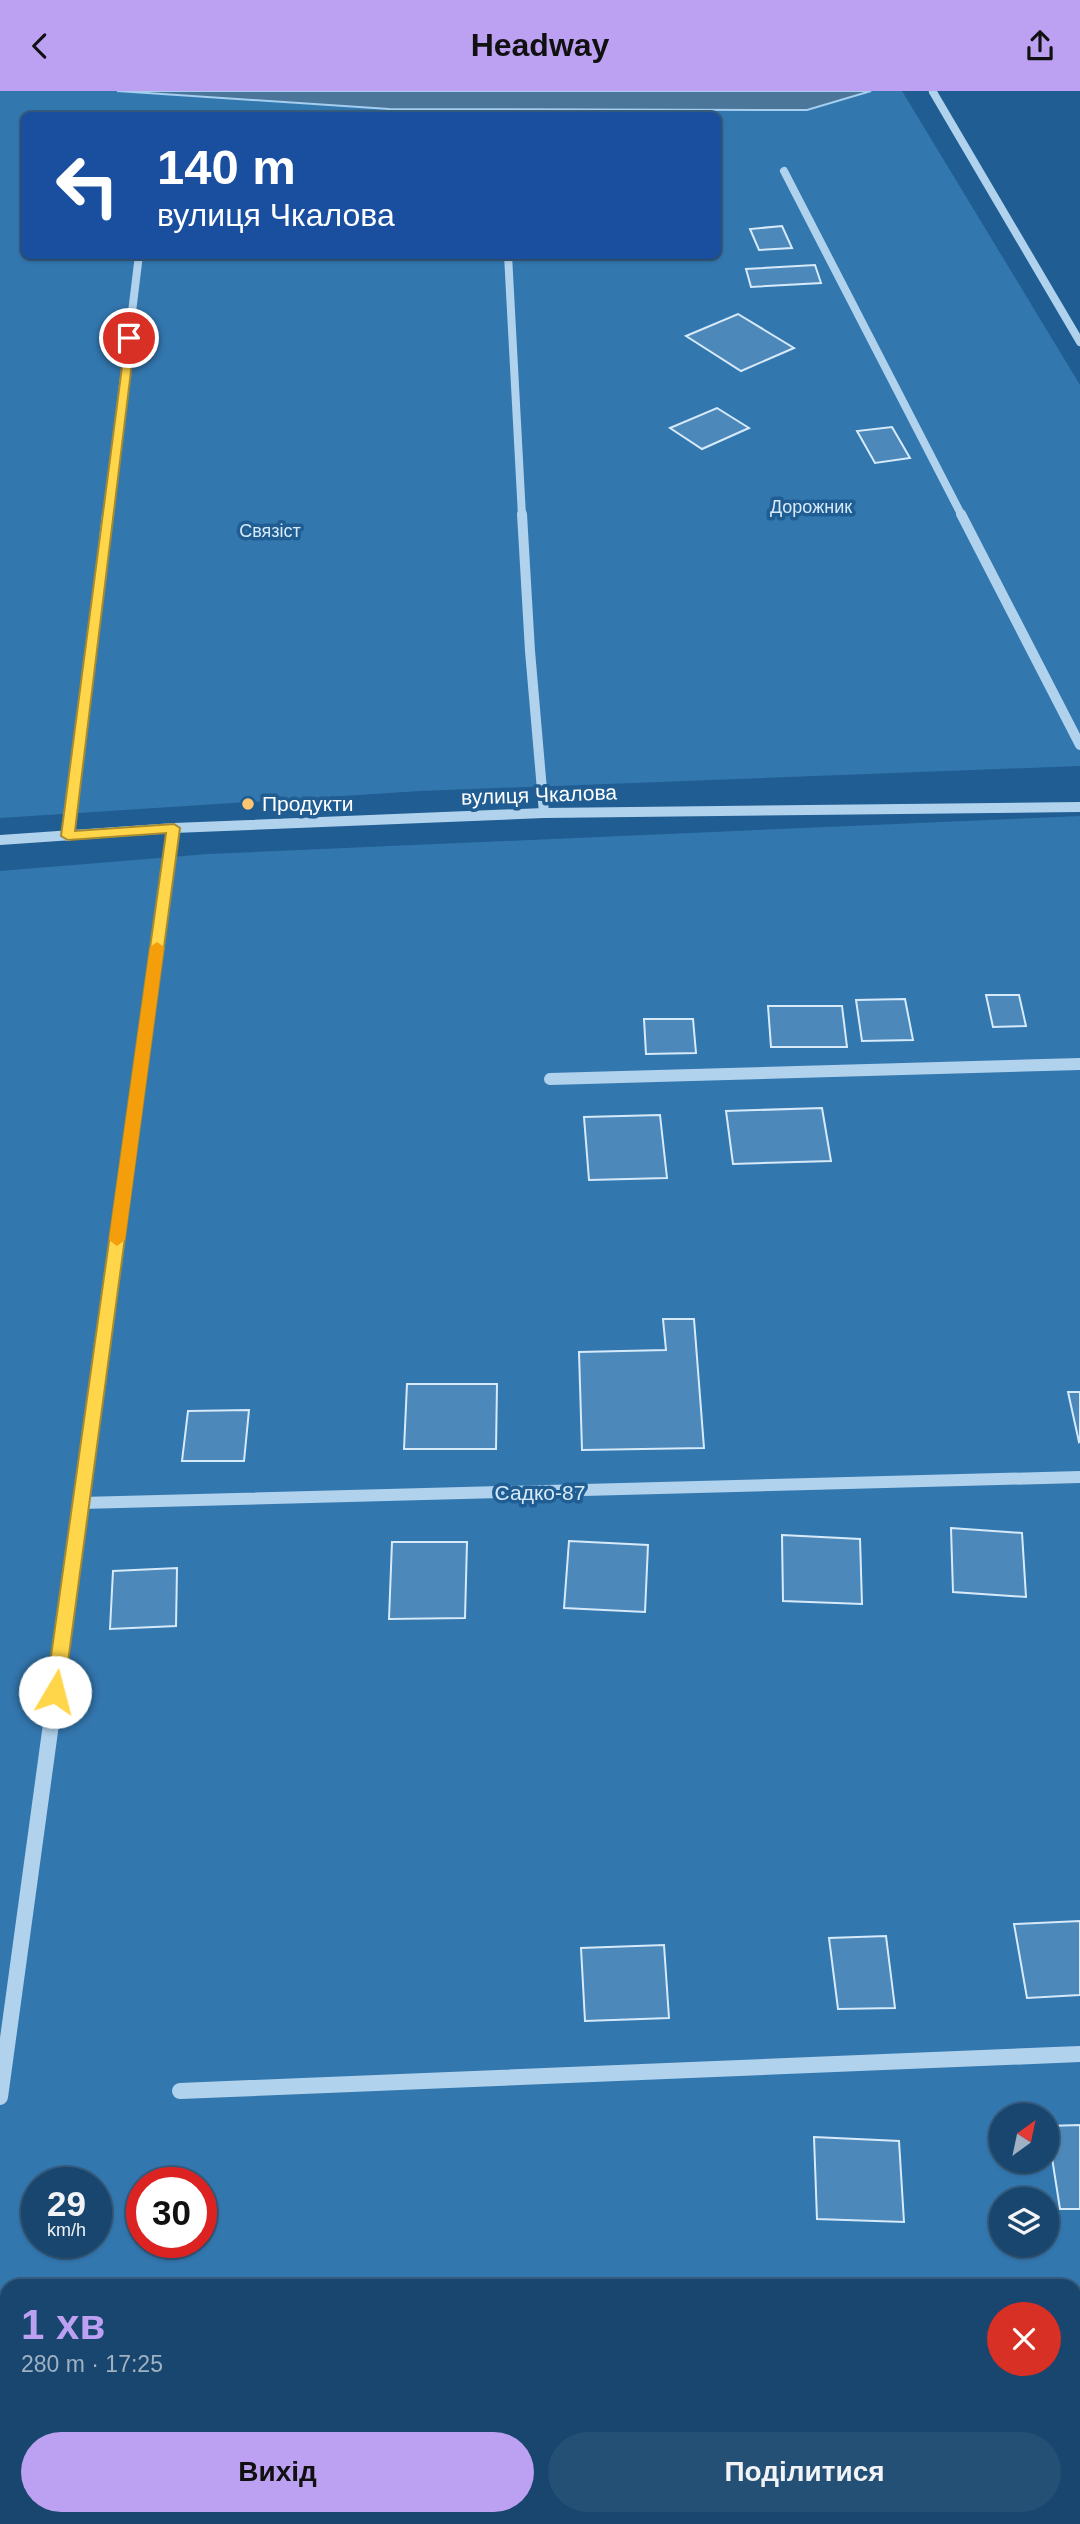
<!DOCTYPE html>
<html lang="uk">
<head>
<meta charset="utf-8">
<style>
	body { margin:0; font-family:Arial,sans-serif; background:#255076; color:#f1f3f6; height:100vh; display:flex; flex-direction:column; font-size:26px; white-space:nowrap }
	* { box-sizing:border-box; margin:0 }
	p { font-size:23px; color:#9fb1c2 }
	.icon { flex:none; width:38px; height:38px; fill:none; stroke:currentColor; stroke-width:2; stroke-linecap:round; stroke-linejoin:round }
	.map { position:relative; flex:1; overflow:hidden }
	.drawer { position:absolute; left:0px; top:2188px; width:1082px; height:247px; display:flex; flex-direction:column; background:#18466e; border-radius:21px 21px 0 0; box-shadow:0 2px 5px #0004,0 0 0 2px #365e81 }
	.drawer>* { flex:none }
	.banner { position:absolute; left:21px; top:21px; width:700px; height:147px; border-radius:10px; box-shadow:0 2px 5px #0004,0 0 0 2px #365e81; background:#1a4fa0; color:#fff; overflow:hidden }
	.needle { width:46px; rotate:33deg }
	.controls { position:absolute; left:989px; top:2012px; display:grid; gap:14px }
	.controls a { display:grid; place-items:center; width:70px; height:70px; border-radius:50%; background:#18466e; box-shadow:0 2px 5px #0004,0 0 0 2px #365e81; font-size:35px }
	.speed { position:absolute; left:21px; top:2076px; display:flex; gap:14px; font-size:35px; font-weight:700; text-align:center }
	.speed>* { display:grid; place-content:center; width:91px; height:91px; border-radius:50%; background:#18466e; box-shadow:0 2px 5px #0004,0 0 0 2px #365e81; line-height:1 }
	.speed small { font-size:18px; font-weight:400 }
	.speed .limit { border:10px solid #d22; background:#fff; color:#111 }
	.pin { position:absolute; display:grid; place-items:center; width:60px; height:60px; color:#fff; margin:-30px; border:4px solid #fff; border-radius:50%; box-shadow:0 2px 7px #0007 }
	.me { position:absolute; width:77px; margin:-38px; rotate:8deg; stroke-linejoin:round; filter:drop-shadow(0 0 5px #0008) }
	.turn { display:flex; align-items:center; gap:24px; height:147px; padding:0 21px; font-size:32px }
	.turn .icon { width:91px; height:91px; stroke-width:2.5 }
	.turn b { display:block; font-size:49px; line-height:60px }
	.round { display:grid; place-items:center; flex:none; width:74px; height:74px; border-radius:37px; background:#255076 }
	.headline { display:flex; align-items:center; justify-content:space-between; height:119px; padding:0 21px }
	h1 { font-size:42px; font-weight:700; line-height:52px; color:#bca0f2 }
	.button { display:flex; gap:14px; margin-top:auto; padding:14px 21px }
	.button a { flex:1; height:80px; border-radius:42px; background:#bca0f2; color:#111; font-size:28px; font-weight:700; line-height:80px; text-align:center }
	.button a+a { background:#255076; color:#f1f3f6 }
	header { display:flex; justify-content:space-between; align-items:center; height:91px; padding:0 21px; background:#bca0f2; color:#111; font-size:32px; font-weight:700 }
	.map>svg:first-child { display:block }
	.green { fill:#3377af; fill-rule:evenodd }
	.water { fill:#4b769a; stroke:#a5ceef; stroke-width:2 }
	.building { fill:#4c88ba; stroke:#d7eafa; stroke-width:2 }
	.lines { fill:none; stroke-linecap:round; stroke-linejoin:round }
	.minor-far3 { stroke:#b1d2ed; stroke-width:8 }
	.minor-far2 { stroke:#b1d2ed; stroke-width:10 }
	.minor-far1 { stroke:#b1d2ed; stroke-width:12 }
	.minor { stroke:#b1d2ed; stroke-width:16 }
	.route { fill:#ffd54a; stroke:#a68a30; stroke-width:2 }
	.slow { fill:#f59e0b }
	.poi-dot { fill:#fbc572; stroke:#205d92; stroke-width:2.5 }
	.labels { text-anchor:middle; stroke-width:7; stroke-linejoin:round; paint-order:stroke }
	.far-park-label { font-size:18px; fill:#d7eafa; stroke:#205d92 }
	.street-label { font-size:21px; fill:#fff; stroke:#205d92 }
	.poi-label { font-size:21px; fill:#fff; stroke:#205d92; text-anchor:start }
	.park-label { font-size:21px; fill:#d7eafa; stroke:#205d92 }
</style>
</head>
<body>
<header><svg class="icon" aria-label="back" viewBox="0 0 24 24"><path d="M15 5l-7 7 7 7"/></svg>Headway<svg class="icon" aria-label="share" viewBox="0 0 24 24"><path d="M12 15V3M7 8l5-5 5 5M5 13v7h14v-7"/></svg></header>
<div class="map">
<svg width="1080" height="2433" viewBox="0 0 1080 2433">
	<rect width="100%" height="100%" fill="#205d92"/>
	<!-- green -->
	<g class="green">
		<path d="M0,0H117L389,18L807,19L871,0H902L1080,294V675L420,700L0,727ZM24,24H718V164H24Z"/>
		<path d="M1080,725V2433H0V780L208,763ZM1001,2025H1046V2070H1001ZM37,2091H96V2151H37ZM142,2091H201V2151H142ZM1001,2109H1046V2154H1001ZM7,2194H1074V2427H7Z"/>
	</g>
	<!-- water -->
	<path class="water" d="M117,0H871L807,19L389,18Z"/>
	<!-- building -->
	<g class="building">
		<path d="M782,135L792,157L759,159L750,138Z"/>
		<path d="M815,174L821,192L751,196L746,178Z"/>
		<path d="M738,223L794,257L741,280L686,245Z"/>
		<path d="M717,317L749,337L702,358L670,337Z"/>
		<path d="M892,336L910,367L875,372L857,340Z"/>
		<path d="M986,904H1019L1026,935L993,936Z"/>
		<path d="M905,908L913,949L862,950L856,909Z"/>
		<path d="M768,915H842L847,956H771Z"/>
		<path d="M644,928H693L696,962L646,963Z"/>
		<path d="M822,1017L831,1070L733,1073L726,1020Z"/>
		<path d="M660,1024L667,1087L589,1089L584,1026Z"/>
		<path d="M663,1228H694L704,1357L582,1359L579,1261L666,1259Z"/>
		<path d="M407,1293H497L496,1358H404Z"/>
		<path d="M1068,1301H1080V1350L1079,1351Z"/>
		<path d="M249,1319L244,1370H182L188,1320Z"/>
		<path d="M951,1437L1022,1442L1026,1506L953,1501Z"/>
		<path d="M782,1444L860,1448L862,1513L783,1510Z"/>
		<path d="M569,1450L648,1454L645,1521L564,1517Z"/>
		<path d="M392,1451H467L465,1527L389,1528Z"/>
		<path d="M177,1477L176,1535L110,1538L113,1480Z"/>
		<path d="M1080,1830V1904L1027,1907L1014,1833Z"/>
		<path d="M886,1845L895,1917L838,1918L829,1847Z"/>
		<path d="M664,1854L669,1927L585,1930L581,1857Z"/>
		<path d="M1080,2034V2118H1060L1047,2035Z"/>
		<path d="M814,2046L899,2050L904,2131L817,2128Z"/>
	</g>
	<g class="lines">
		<!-- minor-far3 -->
		<g class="minor-far3">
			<path d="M933,1L1080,251"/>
			<path d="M784,80L962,425"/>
			<path d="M508,164L522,425"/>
			<path d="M107,425L139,164"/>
		</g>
		<!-- minor-far2 -->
		<g class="minor-far2">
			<path d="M522,423L530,560L544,722"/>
			<path d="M961,423L1080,654"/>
			<path d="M68,745L107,423"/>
			<path d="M0,749L174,737L544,722L1080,716"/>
			<path d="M144,954L174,737"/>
		</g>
		<!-- minor-far1 -->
		<g class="minor-far1">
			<path d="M550,988L1080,973"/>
			<path d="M81,1412L1080,1386"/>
			<path d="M54,1612L145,952"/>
		</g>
		<!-- minor -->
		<g class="minor">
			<path d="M180,2000L1080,1963"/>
			<path d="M0,2006L54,1611"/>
		</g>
	</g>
	<!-- route -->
	<path class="route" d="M126,245L135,247L75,740L174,733L180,737L64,1601L62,1606L55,1609L49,1606L46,1601L166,742L68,749L61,745Z"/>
	<!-- slow -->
	<path class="slow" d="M157,851L164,856L125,1149L117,1155L109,1149L150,856Z"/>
	<!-- markers -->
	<circle class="poi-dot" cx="248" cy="713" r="7"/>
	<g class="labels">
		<!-- far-park labels -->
		<g class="far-park-label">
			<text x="811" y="422">Дорожник</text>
			<text x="270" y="446">Связіст</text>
		</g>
		<!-- street labels -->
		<g class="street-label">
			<text transform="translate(539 704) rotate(-2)" y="7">вулиця Чкалова</text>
		</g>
		<!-- poi labels -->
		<g class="poi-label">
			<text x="262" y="720">Продукти</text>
		</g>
		<!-- park labels -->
		<g class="park-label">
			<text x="540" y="1409">Садко-87</text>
		</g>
	</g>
</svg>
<div class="controls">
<a><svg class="needle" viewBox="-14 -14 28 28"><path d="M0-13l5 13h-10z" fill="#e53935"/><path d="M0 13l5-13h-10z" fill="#9fb1c2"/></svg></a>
<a><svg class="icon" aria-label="layers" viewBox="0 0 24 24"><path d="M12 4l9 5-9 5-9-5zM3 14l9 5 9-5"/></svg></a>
</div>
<div class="speed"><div>29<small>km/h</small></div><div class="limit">30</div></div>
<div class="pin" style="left:129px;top:247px;background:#d93025"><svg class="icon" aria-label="arrive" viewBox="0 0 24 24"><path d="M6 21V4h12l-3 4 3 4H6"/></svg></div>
<svg class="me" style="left:55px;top:1601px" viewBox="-20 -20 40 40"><circle r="19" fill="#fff"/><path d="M0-13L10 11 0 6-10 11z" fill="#ffd54a"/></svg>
<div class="banner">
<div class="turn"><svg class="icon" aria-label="left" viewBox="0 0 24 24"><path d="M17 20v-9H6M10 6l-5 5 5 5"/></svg><div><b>140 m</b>вулиця Чкалова</div></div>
</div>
<section class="drawer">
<div class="headline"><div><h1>1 хв</h1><p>280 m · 17:25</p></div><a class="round" style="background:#d93025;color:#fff"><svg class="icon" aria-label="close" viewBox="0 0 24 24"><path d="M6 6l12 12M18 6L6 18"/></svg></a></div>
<div class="button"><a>Вихід</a><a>Поділитися</a></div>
</section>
</div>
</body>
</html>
